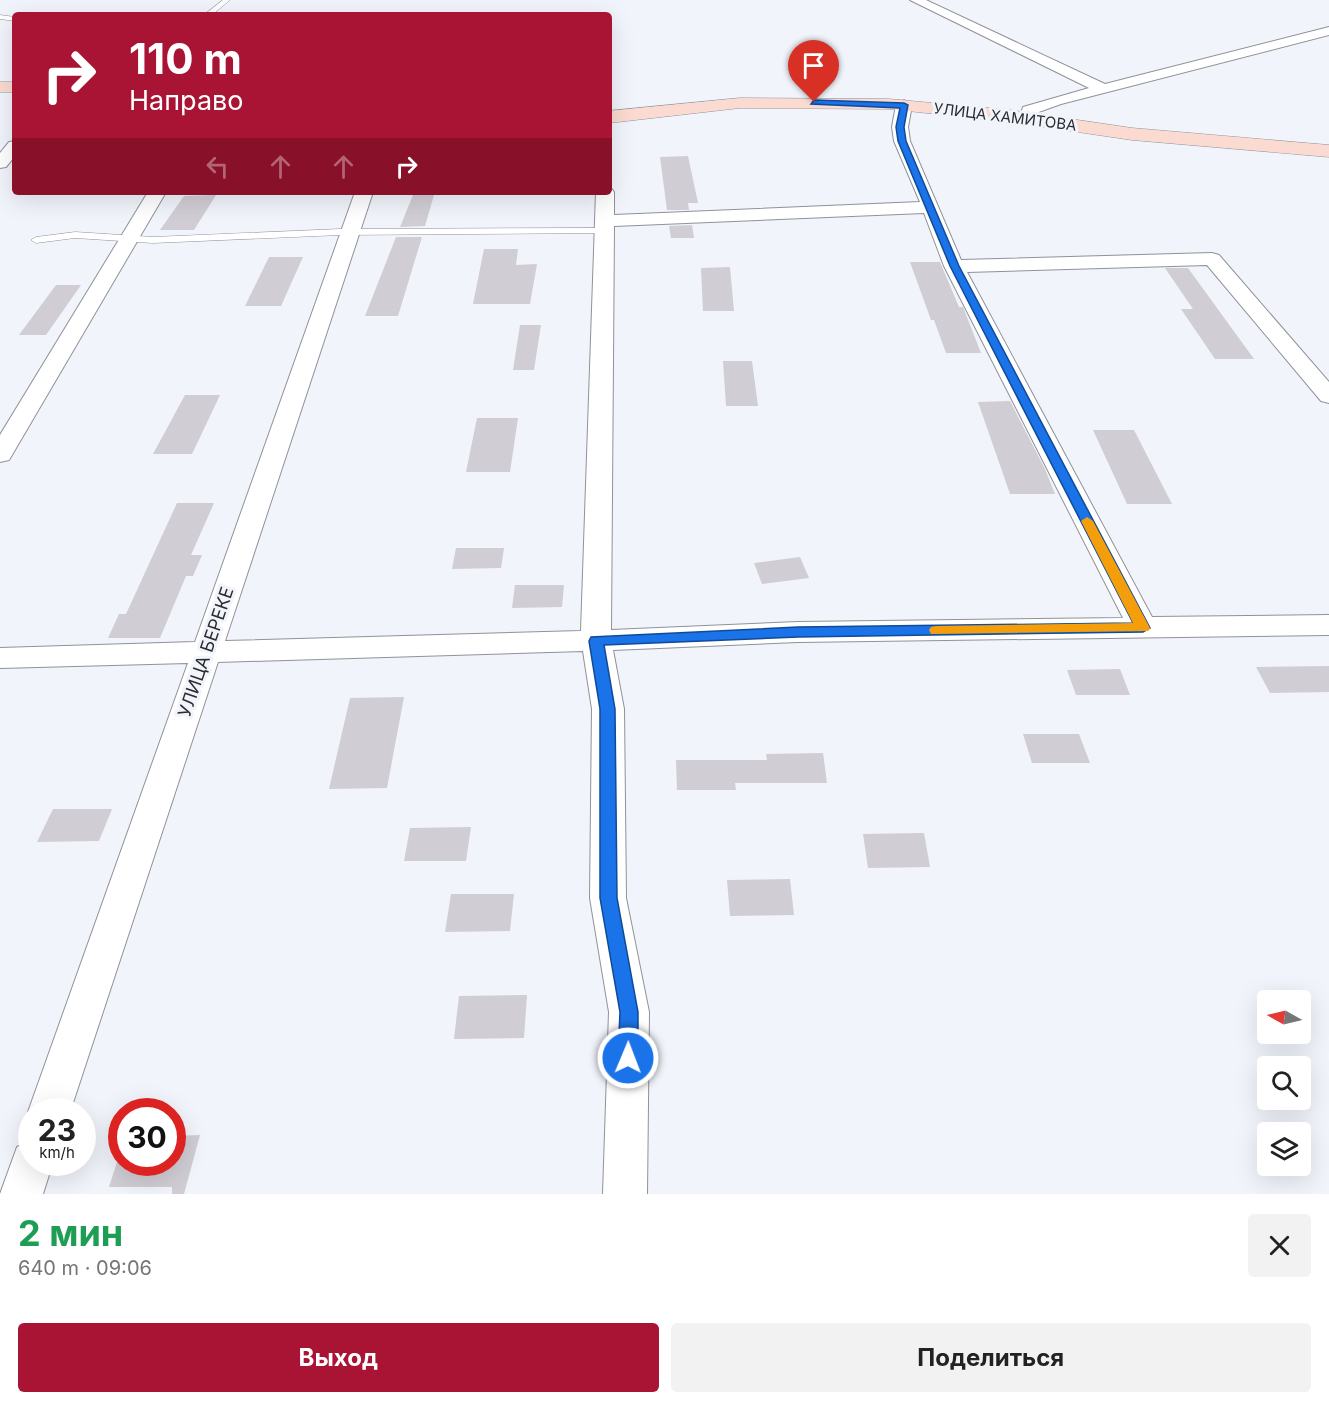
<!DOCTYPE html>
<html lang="ru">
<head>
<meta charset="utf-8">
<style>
	body { margin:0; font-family:Inter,sans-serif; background:#f2f2f2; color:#222; height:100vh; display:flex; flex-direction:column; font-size:22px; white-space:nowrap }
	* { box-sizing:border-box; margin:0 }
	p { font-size:20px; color:#767676 }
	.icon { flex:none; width:33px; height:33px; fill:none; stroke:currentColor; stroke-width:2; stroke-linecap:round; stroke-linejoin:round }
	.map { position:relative; height:1194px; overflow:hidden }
	.panel { display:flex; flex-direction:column; background:#fff; flex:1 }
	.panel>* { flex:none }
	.top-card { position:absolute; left:12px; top:12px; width:600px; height:183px; border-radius:6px; box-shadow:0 6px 24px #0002; background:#aa1434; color:#fff; overflow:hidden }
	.needle { width:39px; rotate:278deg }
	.tools { position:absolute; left:1257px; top:990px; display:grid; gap:12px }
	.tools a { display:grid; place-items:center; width:54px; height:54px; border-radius:6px; background:#fff; box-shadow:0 6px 24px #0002; font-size:30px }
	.speed { position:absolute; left:18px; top:1098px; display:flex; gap:12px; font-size:30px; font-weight:700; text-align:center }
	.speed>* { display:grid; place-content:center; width:78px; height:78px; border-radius:50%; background:#fff; box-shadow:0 6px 24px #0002; line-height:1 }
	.speed small { font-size:15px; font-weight:400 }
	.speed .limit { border:9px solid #d22; background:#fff; color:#111 }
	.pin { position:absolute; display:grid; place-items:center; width:51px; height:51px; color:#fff; margin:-62px -26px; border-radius:50% 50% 50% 0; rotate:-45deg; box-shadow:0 0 6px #0007 }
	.pin .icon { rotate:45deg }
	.me { position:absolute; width:66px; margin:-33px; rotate:1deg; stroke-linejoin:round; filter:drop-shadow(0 0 4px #0008) }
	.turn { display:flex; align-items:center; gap:21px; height:126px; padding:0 18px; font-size:27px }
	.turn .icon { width:78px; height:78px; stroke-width:2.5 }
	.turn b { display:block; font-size:42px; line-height:51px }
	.lanes { display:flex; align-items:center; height:57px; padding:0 18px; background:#0003; justify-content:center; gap:30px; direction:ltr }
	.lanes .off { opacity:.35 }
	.round { display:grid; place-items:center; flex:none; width:63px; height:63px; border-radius:6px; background:#f2f2f2 }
	.overview { display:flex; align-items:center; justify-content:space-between; height:102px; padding:0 18px }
	h1 { font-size:36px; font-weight:700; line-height:45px; color:#1e9e55 }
	.button { display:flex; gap:12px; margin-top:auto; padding:12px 18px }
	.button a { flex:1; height:69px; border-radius:6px; background:#aa1434; color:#fff; font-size:24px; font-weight:700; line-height:69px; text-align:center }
	.button a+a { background:#f2f2f2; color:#222 }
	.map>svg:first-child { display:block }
	.building { fill:#d0cdd4 }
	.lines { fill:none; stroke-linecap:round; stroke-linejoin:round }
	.lane-casing { stroke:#8f9299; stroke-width:1 }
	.street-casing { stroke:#8f9299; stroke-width:2 }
	.secondary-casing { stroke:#8f9299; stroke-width:1 }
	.lane { fill:#fff; fill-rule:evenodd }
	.street { fill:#fff; fill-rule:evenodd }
	.secondary { fill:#fbdbd1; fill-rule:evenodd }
	.route { fill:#1a73e8; stroke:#114b97; stroke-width:1.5 }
	.slow { fill:#f59e0b }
	.labels { text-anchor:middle; stroke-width:6; stroke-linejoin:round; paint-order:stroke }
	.far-street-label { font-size:15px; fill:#2b2c2f; stroke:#f1f4fb }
	.street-label { font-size:18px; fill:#2b2c2f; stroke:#f1f4fb }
</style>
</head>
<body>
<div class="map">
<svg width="1329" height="1194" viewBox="0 0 1329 1194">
	<rect width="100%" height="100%" fill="#f1f4fb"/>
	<!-- building -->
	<g class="building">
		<path d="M688,156L698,203H688L689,210H667L660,157Z"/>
		<path d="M216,195L194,230H160L184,196Z"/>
		<path d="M413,195H434L425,226L400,227Z"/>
		<path d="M692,225L694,238H671L669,226Z"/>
		<path d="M396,237H422L398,316H365Z"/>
		<path d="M484,249H518L516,265L537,264L530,304H473Z"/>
		<path d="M269,257H303L281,306H245Z"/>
		<path d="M910,262H940L959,307H963L965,312L981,353H946L934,320H931Z"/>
		<path d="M730,267L734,311H703L701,268Z"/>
		<path d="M1165,268H1188L1254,359H1215L1181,309H1193Z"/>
		<path d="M56,285H81L46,335H19Z"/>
		<path d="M520,325H541L534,370H513Z"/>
		<path d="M723,361H752L758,406H726Z"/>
		<path d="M185,395H220L192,454H153Z"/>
		<path d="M1010,401L1045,469L1055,494H1010L978,402Z"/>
		<path d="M477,418H518L510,472H466Z"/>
		<path d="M1093,430H1134L1172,504H1127Z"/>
		<path d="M177,503H214L191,555H202L193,576H186L160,638H108L119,614H126Z"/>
		<path d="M456,548H504L501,568L452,569Z"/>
		<path d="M800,557L809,578L762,584L754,563Z"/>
		<path d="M515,585H564L562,607L512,608Z"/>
		<path d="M1329,666V692L1270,693L1256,667Z"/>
		<path d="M1120,669L1130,695H1076L1067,670Z"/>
		<path d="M404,697L387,788L329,789L350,698Z"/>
		<path d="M1023,734H1079L1090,763H1032Z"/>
		<path d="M823,753L827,783H735L736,790H677L676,760H767L766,754Z"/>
		<path d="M53,809H112L99,841L37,842Z"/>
		<path d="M471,827L466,861H404L410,828Z"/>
		<path d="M924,833L930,867L868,868L863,834Z"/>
		<path d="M790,879L794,915L730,916L727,880Z"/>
		<path d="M451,894H514L510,931L445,932Z"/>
		<path d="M527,995L524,1038L454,1039L459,996Z"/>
		<path d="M200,1135L184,1194H172V1187H109L117,1162H172V1136Z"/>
	</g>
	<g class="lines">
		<!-- lane casing -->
		<g class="lane-casing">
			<g id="lane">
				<path d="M223,0H230L212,15H204Z"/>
				<path d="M0,15L15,17V21L0,19Z"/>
				<path d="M604,228L609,231L608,233L340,235L153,243L75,238L36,243L31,240L36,237L75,232L153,237L340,229Z"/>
			</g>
		</g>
		<!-- street casing -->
		<g class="street-casing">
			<g id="street">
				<path d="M910,0H926L1105,84L1329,27V35L1061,104L1036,113L1033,122L1027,124L1019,119L1023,107L1089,88Z"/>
				<path d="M904,100L912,105L908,127L910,141L961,260L1212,253L1219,255L1329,382V403L1321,401L1207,265L967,272L1152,617L1329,615V635L798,642L613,650L624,709L626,898L649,1012L647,1194H603L609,1012L590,898L592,709L583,651L218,662L70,1112H32V1120L28,1112L188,663L0,668V648L195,642L355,192H373L225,641L581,631L596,192H609V188H611L614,192V215L920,202L894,141L892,127L896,105ZM924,213L944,266L1123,618L798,622L611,630L614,226Z"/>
				<path d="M15,141V156L6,167L0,168V153L9,142Z"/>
				<path d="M148,192H166L12,455L9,460L0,462V435Z"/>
				<path d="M32,1141V1162H53L43,1194H0L17,1147Z"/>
			</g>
		</g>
		<!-- secondary casing -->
		<g class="secondary-casing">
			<g id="secondary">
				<rect x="0" y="82" width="15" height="10"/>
				<path d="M740,98L889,99L1010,110L1132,128L1329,145V157L1132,140L1010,122L889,109L740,108L609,123V111Z"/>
			</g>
		</g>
		<!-- lane -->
		<use href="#lane" class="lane"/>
		<!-- street -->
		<use href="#street" class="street"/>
		<!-- secondary -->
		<use href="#secondary" class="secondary"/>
	</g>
	<!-- route -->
	<path class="route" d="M814,100L904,103L908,105L904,127L906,141L959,266L1150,628L1143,632L798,637L604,645L615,709L617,898L638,1012V1058L635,1064L628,1067L621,1064L618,1058L620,1012L600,898V709L589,641L591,637L798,627L1133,623L950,266L898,141L896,127L900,108L811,104Z"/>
	<!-- slow -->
	<path class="slow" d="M1087,517L1093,521L1150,628L1148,631L931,634L929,630L931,627L936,626L1133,623L1081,521Z"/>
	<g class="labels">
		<!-- far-street labels -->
		<g class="far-street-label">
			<text transform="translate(1005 117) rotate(7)" y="5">УЛИЦА ХАМИТОВА</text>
		</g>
		<!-- street labels -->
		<g class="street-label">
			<text transform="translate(206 652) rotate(-71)" y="6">УЛИЦА БЕРЕКЕ</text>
		</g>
	</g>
</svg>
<div class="tools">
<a><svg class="needle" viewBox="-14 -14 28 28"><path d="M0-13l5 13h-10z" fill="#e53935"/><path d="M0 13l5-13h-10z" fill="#767676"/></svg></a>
<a><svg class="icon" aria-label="search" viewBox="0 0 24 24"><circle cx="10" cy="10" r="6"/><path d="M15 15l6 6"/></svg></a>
<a><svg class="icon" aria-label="layers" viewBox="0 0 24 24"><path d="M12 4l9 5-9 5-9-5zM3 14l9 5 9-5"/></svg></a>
</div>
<div class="speed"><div>23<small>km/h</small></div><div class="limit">30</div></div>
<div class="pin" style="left:814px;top:102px;background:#d93025"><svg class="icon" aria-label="arrive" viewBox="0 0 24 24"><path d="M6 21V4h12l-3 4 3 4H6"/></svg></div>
<svg class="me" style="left:628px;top:1058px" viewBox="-20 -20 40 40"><circle r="17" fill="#1a73e8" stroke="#fff" stroke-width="3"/><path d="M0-11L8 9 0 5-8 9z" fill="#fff"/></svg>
<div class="top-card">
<div class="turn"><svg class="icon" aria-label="right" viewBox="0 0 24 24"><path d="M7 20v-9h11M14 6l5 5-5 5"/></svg><div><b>110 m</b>Направо</div></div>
<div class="lanes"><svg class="icon off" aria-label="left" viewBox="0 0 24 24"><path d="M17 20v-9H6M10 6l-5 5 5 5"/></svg><svg class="icon off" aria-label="ahead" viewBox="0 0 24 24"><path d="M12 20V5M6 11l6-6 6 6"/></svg><svg class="icon off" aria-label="ahead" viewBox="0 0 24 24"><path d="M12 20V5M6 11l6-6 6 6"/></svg><svg class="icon" aria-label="right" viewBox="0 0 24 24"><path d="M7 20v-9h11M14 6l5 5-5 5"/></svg></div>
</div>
</div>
<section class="panel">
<div class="overview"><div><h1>2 мин</h1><p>640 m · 09:06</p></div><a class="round"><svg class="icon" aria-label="close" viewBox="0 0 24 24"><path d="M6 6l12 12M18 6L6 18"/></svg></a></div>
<div class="button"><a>Выход</a><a>Поделиться</a></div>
</section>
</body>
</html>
